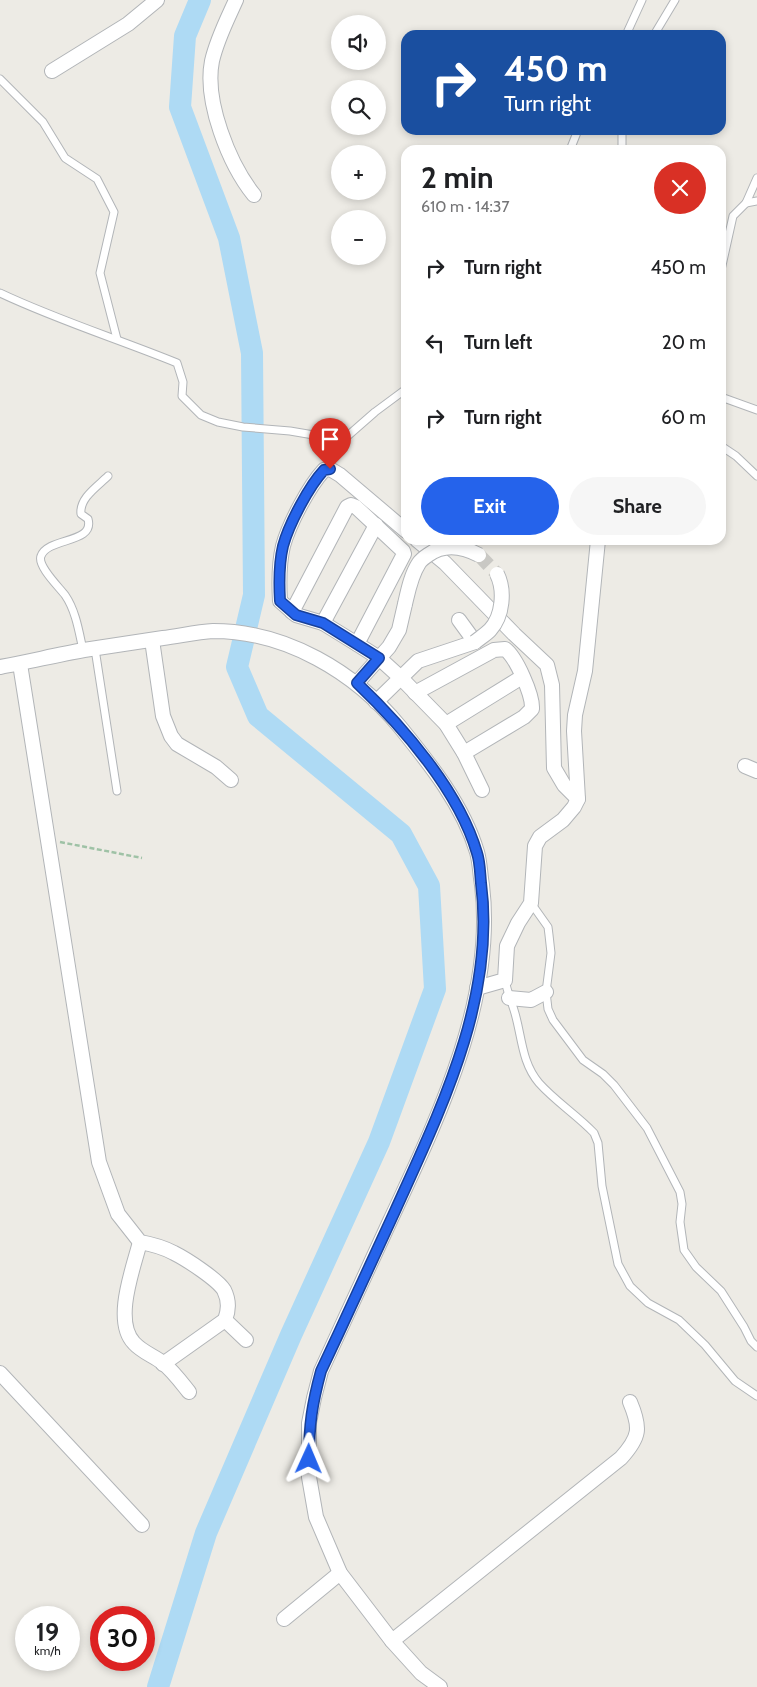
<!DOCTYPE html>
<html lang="en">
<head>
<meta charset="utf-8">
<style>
	body { margin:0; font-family:Cabin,sans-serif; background:#f6f6f6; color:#202124; height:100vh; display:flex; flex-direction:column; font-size:19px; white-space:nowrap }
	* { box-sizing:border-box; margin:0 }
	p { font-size:16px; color:#757577 }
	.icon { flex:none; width:28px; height:28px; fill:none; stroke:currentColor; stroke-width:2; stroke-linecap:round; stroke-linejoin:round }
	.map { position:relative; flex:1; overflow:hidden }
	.details { position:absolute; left:401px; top:145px; width:325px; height:400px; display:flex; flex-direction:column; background:#fff; border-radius:15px; box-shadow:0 2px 8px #0003 }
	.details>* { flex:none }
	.top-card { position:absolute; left:401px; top:30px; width:325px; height:105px; border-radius:15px; box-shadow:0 2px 8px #0003; background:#1a4fa0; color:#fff; overflow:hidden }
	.buttons { position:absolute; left:331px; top:15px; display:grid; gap:10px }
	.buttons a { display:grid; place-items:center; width:55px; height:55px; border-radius:50%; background:#fff; box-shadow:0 2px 8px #0003; font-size:25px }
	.speed { position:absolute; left:15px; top:1606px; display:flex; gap:10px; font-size:25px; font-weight:700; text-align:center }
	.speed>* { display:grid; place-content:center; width:65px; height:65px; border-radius:50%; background:#fff; box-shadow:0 2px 8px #0003; line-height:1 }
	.speed small { font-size:12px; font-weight:400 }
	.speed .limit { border:8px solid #d22; background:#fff; color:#111 }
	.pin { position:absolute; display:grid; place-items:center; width:42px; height:42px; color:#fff; margin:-51px -21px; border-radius:50% 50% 50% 0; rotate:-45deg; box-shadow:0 0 5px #0007 }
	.pin .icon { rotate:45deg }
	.me { position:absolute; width:55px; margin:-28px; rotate:1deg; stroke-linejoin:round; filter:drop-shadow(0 0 4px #0008) }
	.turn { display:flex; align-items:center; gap:18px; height:105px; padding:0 20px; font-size:22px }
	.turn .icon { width:65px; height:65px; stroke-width:2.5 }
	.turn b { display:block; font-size:35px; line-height:42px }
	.round { display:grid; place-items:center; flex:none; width:52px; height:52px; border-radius:26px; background:#f6f6f6 }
	.headline { display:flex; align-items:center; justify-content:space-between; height:85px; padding:0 20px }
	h1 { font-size:30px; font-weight:800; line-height:38px }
	.button { display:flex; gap:10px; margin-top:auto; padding:10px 20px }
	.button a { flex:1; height:58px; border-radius:30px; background:#2563eb; color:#fff; font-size:20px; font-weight:800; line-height:58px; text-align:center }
	.button a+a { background:#f6f6f6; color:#202124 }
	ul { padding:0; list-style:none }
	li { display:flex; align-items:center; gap:15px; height:75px; padding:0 20px }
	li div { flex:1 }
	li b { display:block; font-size:19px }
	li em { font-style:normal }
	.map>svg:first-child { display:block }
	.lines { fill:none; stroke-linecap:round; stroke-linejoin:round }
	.river { stroke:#aedaf4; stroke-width:22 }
	.minor-tunnel { stroke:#c9c8c4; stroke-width:14; stroke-dasharray:14 7; stroke-linecap:butt }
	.service-casing { stroke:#b2b5b8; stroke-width:9 }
	.minor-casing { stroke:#b2b5b8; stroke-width:16 }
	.path { stroke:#9fc2a6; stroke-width:2.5; stroke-dasharray:5 2.5; stroke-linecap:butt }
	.service { stroke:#fff; stroke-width:7 }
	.minor { stroke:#fff; stroke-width:14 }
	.minor-bridge-casing { stroke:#b2b5b8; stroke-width:16; stroke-linecap:butt }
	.minor-bridge { stroke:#fff; stroke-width:14 }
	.route-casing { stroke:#184099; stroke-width:12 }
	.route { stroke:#2563eb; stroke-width:9 }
</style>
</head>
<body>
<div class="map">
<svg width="757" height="1687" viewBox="0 0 757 1687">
	<rect width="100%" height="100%" fill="#edebe5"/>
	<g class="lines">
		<!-- river -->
		<path class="river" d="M158,1687L206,1533L291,1335L379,1142L435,989L429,886L401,834L258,716L237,667L254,595L252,353L229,238L180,107L185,36L200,0"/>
		<!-- minor-tunnel -->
		<path class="minor-tunnel" d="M479,555L497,574"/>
		<!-- service casing -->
		<g class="service-casing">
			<g id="service">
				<path d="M626,35L642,0"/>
				<path d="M654,35L675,0"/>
				<path d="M0,79L43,122L65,158L97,179L114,212L100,273L117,339"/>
				<path d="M622,130V150"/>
				<path d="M570,150L578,130"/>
				<path d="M746,203L757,178"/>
				<path d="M721,270L733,216L746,203L757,201"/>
				<path d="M0,293C57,320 118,339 177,363L183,382L182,396L201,415L218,422L243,427L290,431L343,440L375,412L406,389"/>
				<path d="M721,397L757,410"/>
				<path d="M721,446L736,456L757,476"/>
				<path d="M95,649L117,791"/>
				<path d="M83,650C79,632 76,611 65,595C59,587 37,566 41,556C48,537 95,544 88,519L81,514C79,498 98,486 108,476"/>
				<path d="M531,903L548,927L549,935L551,953L546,992L548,1009L553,1020L583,1060L603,1074L614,1085L647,1128L680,1192L682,1204L680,1222L684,1250L696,1267L721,1291L744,1327L751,1341L757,1347"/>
				<path d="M505,980C507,991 511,1000 514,1010C522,1035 521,1062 539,1083C556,1102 577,1115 594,1133L598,1143L602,1186L618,1264L630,1286L648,1303L679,1320L705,1345L735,1381L757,1396"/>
			</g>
		</g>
		<!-- minor casing -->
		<g class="minor-casing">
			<g id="minor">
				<path d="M236,0C227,20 217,39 212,61C204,101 229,164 254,195"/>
				<path d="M52,71L128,24L157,0"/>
				<path d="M406,531L340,475L330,469L324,470C309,486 289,524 283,546C279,563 279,584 280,601L296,615L323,623L357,644L379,658L401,678L446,724L464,753L482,790"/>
				<path d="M417,540L445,563L514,634L547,665L552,685L554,768L564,785L578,799"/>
				<path d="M292,612L347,507L351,505L356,507L403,551L404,554L357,644"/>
				<path d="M323,623L376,525"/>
				<path d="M152,640L163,716L171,736L177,744L216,767L231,780"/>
				<path d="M20,664L99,1162L118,1214L140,1242C151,1244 163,1247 174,1253C186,1259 217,1279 224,1290C229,1300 229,1310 225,1320L163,1364"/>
				<path d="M0,667C28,662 56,655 84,650C110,646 136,642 163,638C179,636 197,632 213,631C286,631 355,672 400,727C430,764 463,805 477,852C480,862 480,874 482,885C496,1000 437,1120 390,1221C367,1271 344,1321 321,1371L314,1398L309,1423V1477L316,1517L340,1573L392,1641L421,1673L440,1687"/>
				<path d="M357,683L389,647L399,630L405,604"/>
				<path d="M415,693L494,650L505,649C516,657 533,695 532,709L524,717L464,753"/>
				<path d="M376,702L418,661L475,642L459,620"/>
				<path d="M446,724L522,677"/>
				<path d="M745,766L757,771"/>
				<path d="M477,988L505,980L507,946L518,923L531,903L535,846L540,837L563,820L574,807L578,799L574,731L575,715L585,671L598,540"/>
				<path d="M509,998L531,1000L546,992"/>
				<path d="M140,1242C133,1269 113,1321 134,1343C142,1352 154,1356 163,1363C173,1371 181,1382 189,1392"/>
				<path d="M225,1320L246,1340"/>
				<path d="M0,1373L142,1525"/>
				<path d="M284,1619L340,1573"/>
				<path d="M392,1641L621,1458C640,1437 641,1428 630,1402"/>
			</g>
		</g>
		<!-- path -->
		<path class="path" d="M60,842L142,858"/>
		<!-- service -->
		<use href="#service" class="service"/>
		<!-- minor -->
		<use href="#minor" class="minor"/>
		<!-- minor-bridge casing -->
		<g class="minor-bridge-casing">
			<g id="minor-bridge">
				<path d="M405,604C408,591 411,575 419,563C421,560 425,557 428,555C444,543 462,546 479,555"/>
				<path d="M475,642C480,638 486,634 490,630C503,616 505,590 497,574"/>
			</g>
		</g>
		<!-- minor-bridge -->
		<use href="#minor-bridge" class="minor-bridge"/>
	</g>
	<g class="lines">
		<!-- route casing -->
		<g class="route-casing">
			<path id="route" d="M309,1459C309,1425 312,1404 321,1371C346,1318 370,1265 395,1211C441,1109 496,998 481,883C480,873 480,862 477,853C459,791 403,727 357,683L379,658L323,623L296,615L280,601C279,584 279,563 283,546C289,524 309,486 324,470L330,469"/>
		</g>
		<!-- route -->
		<use href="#route" class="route"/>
	</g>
</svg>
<div class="buttons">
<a><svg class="icon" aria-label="sound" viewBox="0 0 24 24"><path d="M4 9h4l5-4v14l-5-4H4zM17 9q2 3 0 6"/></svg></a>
<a><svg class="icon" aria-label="search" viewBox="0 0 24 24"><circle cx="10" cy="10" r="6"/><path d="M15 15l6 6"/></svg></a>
<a>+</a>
<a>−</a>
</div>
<div class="speed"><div>19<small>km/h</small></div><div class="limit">30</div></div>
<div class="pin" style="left:330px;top:469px;background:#d93025"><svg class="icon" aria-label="arrive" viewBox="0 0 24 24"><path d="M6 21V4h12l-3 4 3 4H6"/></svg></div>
<svg class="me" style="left:309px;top:1459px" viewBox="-20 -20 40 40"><path d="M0-17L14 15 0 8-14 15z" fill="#2563eb" stroke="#fff" stroke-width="4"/></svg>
<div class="top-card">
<div class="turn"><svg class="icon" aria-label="right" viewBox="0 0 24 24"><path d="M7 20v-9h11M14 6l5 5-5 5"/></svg><div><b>450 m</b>Turn right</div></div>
</div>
<section class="details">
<div class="headline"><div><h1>2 min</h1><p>610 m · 14:37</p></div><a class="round" style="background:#d93025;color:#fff"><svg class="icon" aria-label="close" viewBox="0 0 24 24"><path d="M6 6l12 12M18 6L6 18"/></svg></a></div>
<ul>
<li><svg class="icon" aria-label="right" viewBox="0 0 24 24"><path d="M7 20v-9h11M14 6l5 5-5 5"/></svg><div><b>Turn right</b></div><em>450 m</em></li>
<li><svg class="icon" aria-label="left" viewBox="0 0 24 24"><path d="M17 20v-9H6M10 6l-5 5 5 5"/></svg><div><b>Turn left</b></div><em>20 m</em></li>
<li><svg class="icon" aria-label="right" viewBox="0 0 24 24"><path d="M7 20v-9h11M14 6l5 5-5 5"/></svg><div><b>Turn right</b></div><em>60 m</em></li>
</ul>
<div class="button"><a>Exit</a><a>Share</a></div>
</section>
</div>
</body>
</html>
